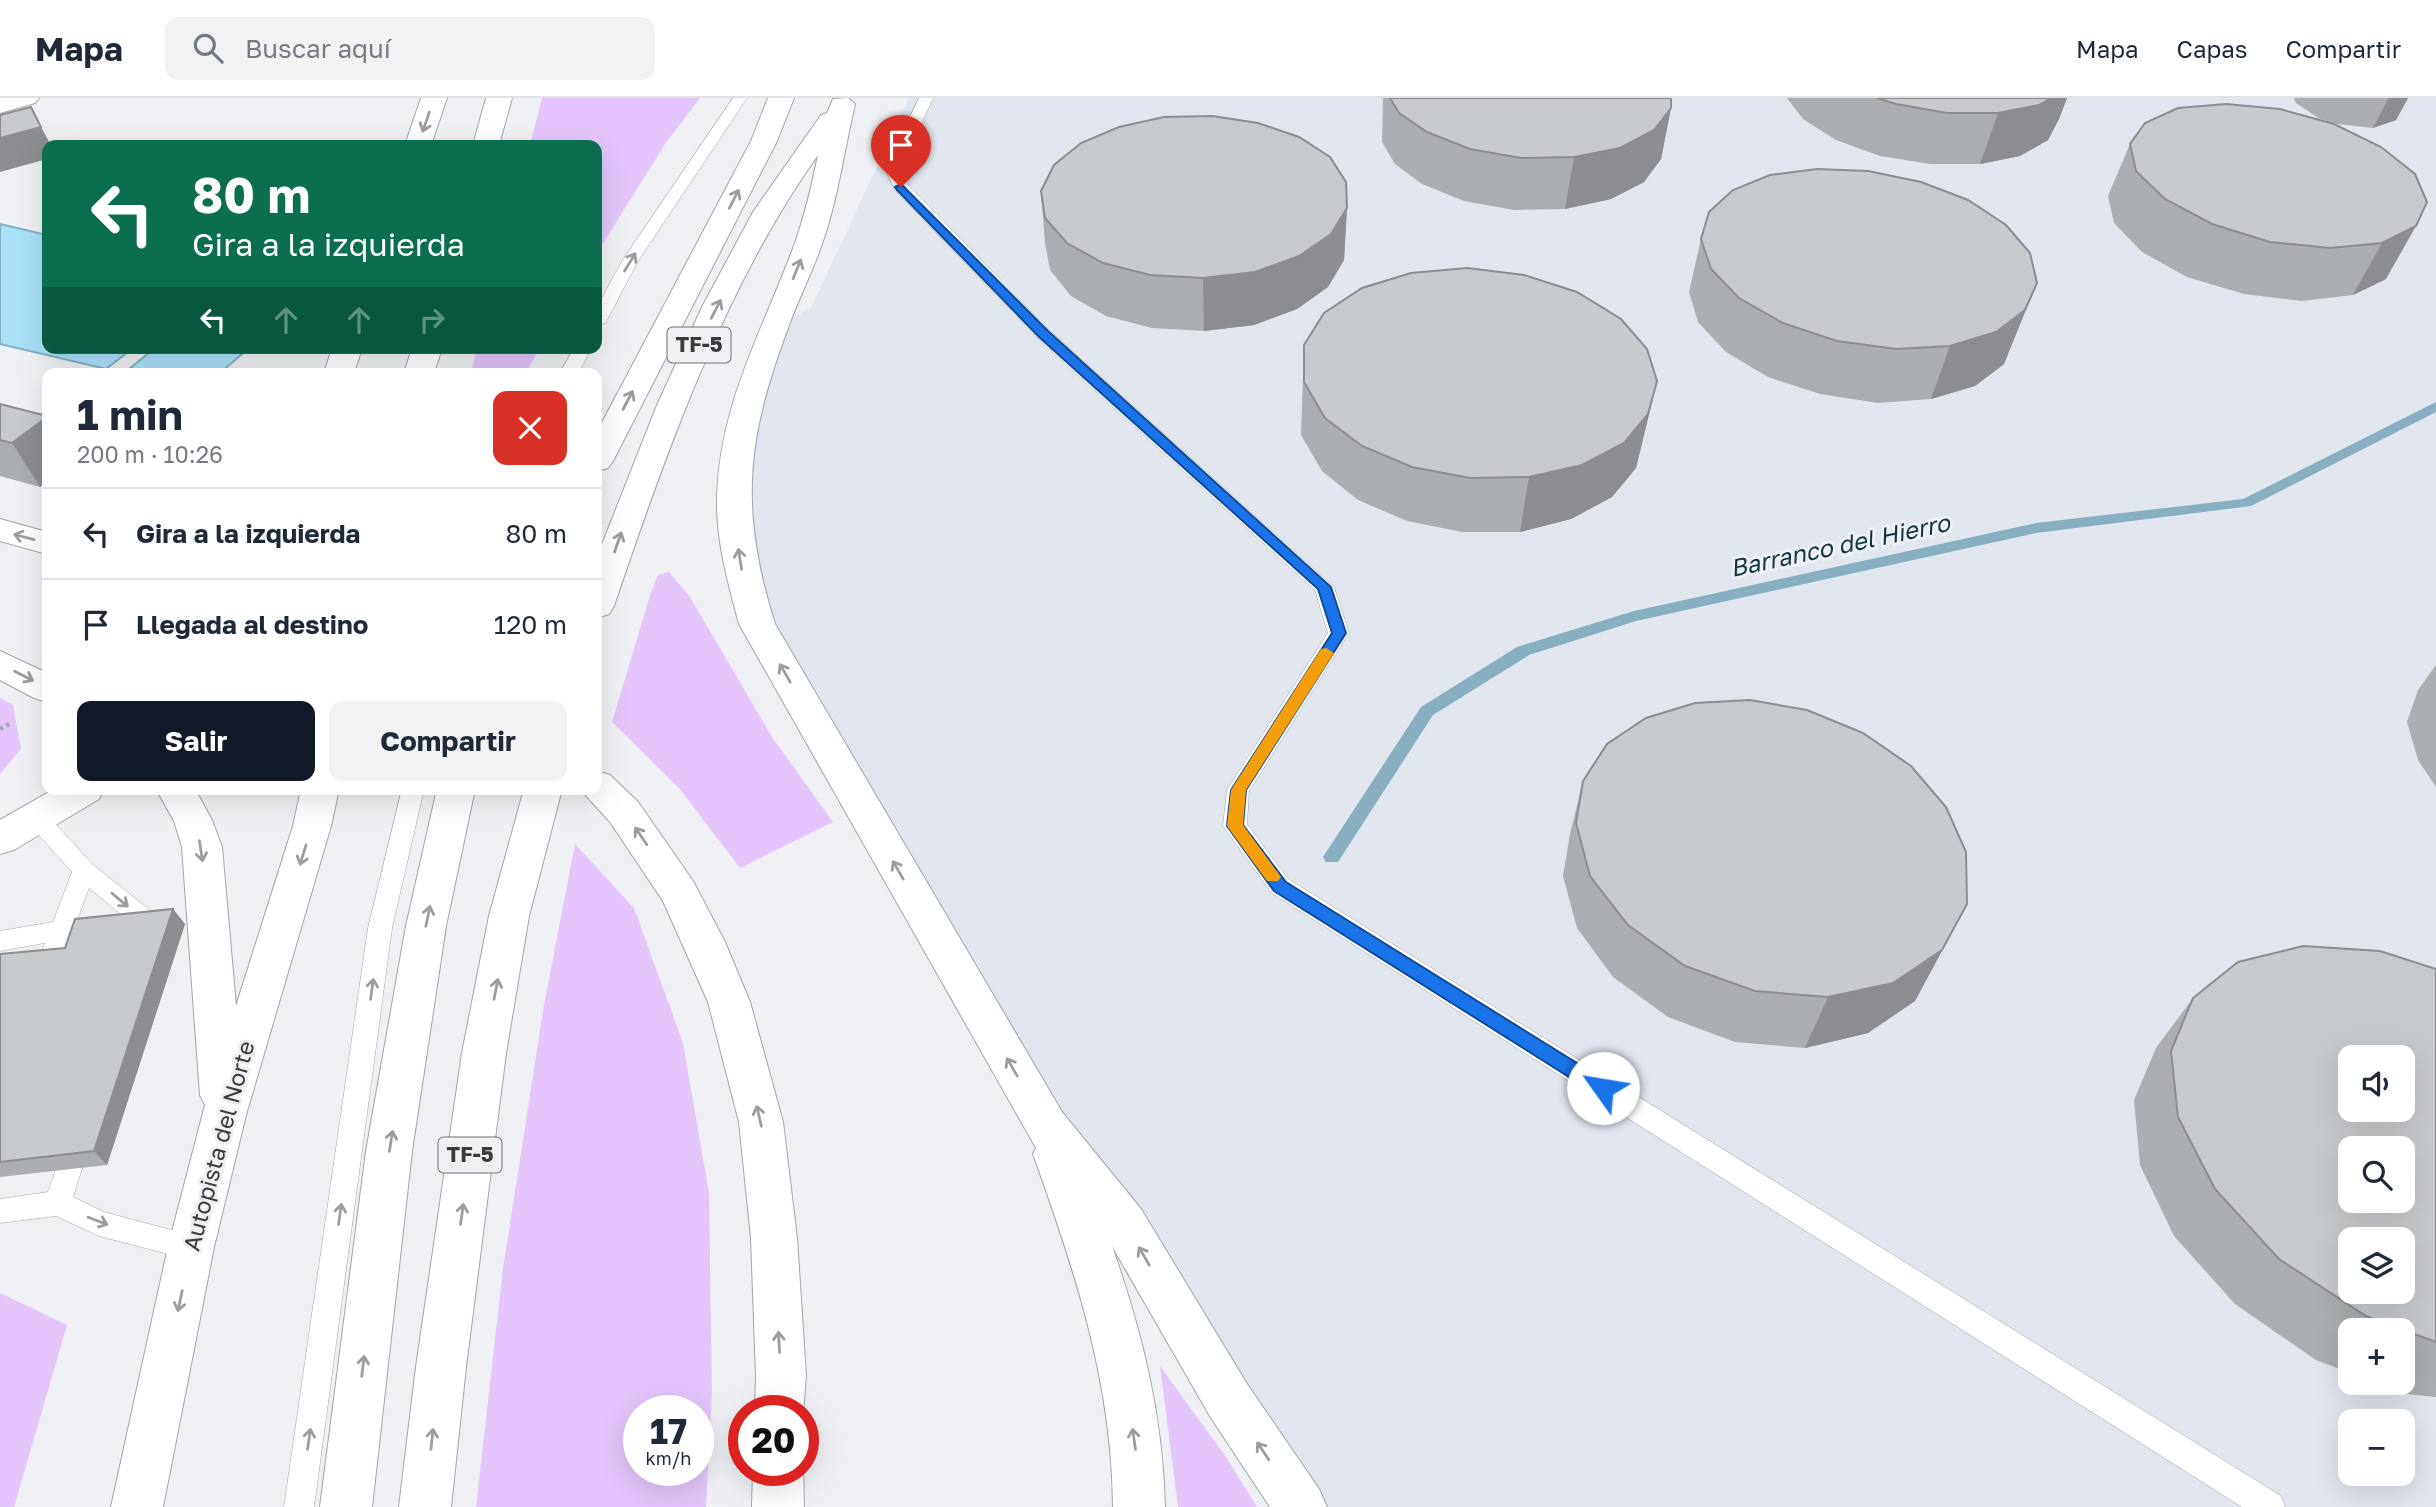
<!DOCTYPE html>
<html lang="es">
<head>
<meta charset="utf-8">
<style>
	body { margin:0; font-family:"Golos Text",sans-serif; background:#f2f2f3; color:#1f2937; height:100vh; display:flex; flex-direction:column; font-size:26px; white-space:nowrap }
	* { box-sizing:border-box; margin:0 }
	p { font-size:23px; color:#747a83 }
	.icon { flex:none; width:38px; height:38px; fill:none; stroke:currentColor; stroke-width:2; stroke-linecap:round; stroke-linejoin:round }
	.map { position:relative; flex:1; overflow:hidden }
	.side { position:absolute; left:42px; top:270px; width:560px; height:427px; display:flex; flex-direction:column; background:#fff; border-radius:14px; box-shadow:0 7px 28px #0002 }
	.side>* { flex:none }
	.guide { position:absolute; left:42px; top:42px; width:560px; height:214px; border-radius:14px; box-shadow:0 7px 28px #0002; background:#0b6e4f; color:#fff; overflow:hidden }
	.fabs { position:absolute; left:2338px; top:947px; display:grid; gap:14px }
	.fabs a { display:grid; place-items:center; width:77px; height:77px; border-radius:14px; background:#fff; box-shadow:0 7px 28px #0002; font-size:35px }
	.speed { position:absolute; left:623px; top:1297px; display:flex; gap:14px; font-size:35px; font-weight:700; text-align:center }
	.speed>* { display:grid; place-content:center; width:91px; height:91px; border-radius:50%; background:#fff; box-shadow:0 7px 28px #0002; line-height:1 }
	.speed small { font-size:18px; font-weight:400 }
	.speed .limit { border:10px solid #d22; background:#fff; color:#111 }
	.pin { position:absolute; display:grid; place-items:center; width:60px; height:60px; color:#fff; margin:-72px -30px; border-radius:50% 50% 50% 0; rotate:-45deg; box-shadow:0 0 7px #0007 }
	.pin .icon { rotate:45deg }
	.me { position:absolute; width:77px; margin:-38px; rotate:302deg; stroke-linejoin:round; filter:drop-shadow(0 0 5px #0008) }
	.turn { display:flex; align-items:center; gap:24px; height:147px; padding:0 35px; font-size:32px }
	.turn .icon { width:91px; height:91px; stroke-width:2.5 }
	.turn b { display:block; font-size:49px; line-height:60px }
	.lanes { display:flex; align-items:center; height:66px; padding:0 35px; background:#0003; justify-content:center; gap:35px; direction:ltr }
	.lanes .off { opacity:.35 }
	.round { display:grid; place-items:center; flex:none; width:74px; height:74px; border-radius:14px; background:#f2f2f3 }
	.summary { display:flex; align-items:center; justify-content:space-between; height:119px; padding:0 35px }
	h1 { font-size:42px; font-weight:700; line-height:52px }
	.cta { display:flex; gap:14px; margin-top:auto; padding:14px 35px }
	.cta a { flex:1; height:80px; border-radius:14px; background:#111827; color:#fff; font-size:28px; font-weight:700; line-height:80px; text-align:center }
	.cta a+a { background:#f2f2f3; color:#1f2937 }
	ul { padding:0; list-style:none }
	li { display:flex; align-items:center; gap:21px; height:91px; padding:0 35px; border-top:2px solid #e0e1e3 }
	li div { flex:1 }
	li b { display:block; font-size:26px }
	li em { font-style:normal }
	header { display:flex; align-items:center; gap:42px; box-sizing:border-box; height:98px; padding:0 35px; background:#fff; border-bottom:2px solid #e0e1e3 }
	header strong { font-size:33px }
	nav { display:flex; gap:38px; margin-inline-start:auto; font-size:24px }
	.search { width:490px; height:63px; background:#f2f2f3; display:flex; align-items:center; gap:18px; box-sizing:border-box; padding:0 24px; border-radius:14px; color:#747a83; font-size:26px }
	.map>svg:first-child { display:block }
	.built { fill:#e0e5ee; fill-rule:evenodd }
	.green { fill:#e3c5fb; fill-rule:evenodd }
	.water { fill:#a9e1f9; stroke:#88afc0; stroke-width:2 }
	.lines { fill:none; stroke-linecap:round; stroke-linejoin:round }
	.stream { fill:#88afc0; fill-rule:evenodd }
	.lane-casing { stroke:#a2a4a7; stroke-width:1 }
	.street-casing { stroke:#a2a4a7; stroke-width:2 }
	.secondary-casing { stroke:#a2a4a7; stroke-width:2 }
	.highway-casing { stroke:#a2a4a7; stroke-width:2 }
	.path { stroke:#a9aaad; stroke-width:4.5; stroke-dasharray:3.5 3.5; stroke-linecap:butt }
	.lane { fill:#fff; fill-rule:evenodd }
	.street { fill:#fff; fill-rule:evenodd }
	.secondary { fill:#fff; fill-rule:evenodd }
	.highway { fill:#fff; fill-rule:evenodd }
	.wall { fill:#abaeb0 }
	.shaded-wall { fill:#8b8d90 }
	.building { fill:#c7cacd; stroke:#8b8d90; stroke-width:2; fill-rule:evenodd }
	.oneway { stroke:#9c9d9e }
	.route { fill:#1a73e8; stroke:#114b97; stroke-width:2 }
	.slow { fill:#f59e0b }
	.labels { text-anchor:middle; stroke-width:6; stroke-linejoin:round; paint-order:stroke }
	.shield { fill:#eef0f3; stroke:#707173; stroke-width:2 }
	.shield-label { font-size:21px; font-weight:bold; fill:#3a3b3c }
	.street-label { font-size:23px; fill:#3a3b3c; stroke:#eef0f3 }
	.water-label { font-size:24px; font-style:italic; fill:#133542; stroke:#eef0f3 }
</style>
</head>
<body>
<header>
<strong>Mapa</strong>
<div class="search"><svg class="icon" aria-label="search" viewBox="0 0 24 24"><circle cx="10" cy="10" r="6"/><path d="M15 15l6 6"/></svg>Buscar aquí</div>
<nav><a>Mapa</a><a>Capas</a><a>Compartir</a></nav>
</header>
<div class="map">
<svg width="2436" height="1409" viewBox="0 0 2436 1409">
	<rect width="100%" height="100%" fill="#eef0f3"/>
	<!-- built -->
	<path class="built" d="M909,0H2436V1409H1301L757,526L738,452L773,231L811,210ZM2350,959H2403V1012H2350ZM2350,1050H2403V1102H2350ZM2350,1141H2403V1194H2350ZM2350,1232H2403V1284H2350ZM2350,1323H2403V1376H2350Z"/>
	<!-- green -->
	<g class="green">
		<path d="M542,0H700L665,46L597,155V47H530Z"/>
		<path d="M477,250H540L526,275H471Z"/>
		<path d="M669,474L690,499L772,639L833,724L740,770L679,690L612,624L651,494L658,477Z"/>
		<path d="M0,600L13,607L21,651L0,676Z"/>
		<path d="M575,746L634,810L683,945L709,1095L712,1294L706,1409H476L503,1171L544,907ZM698,1312V1372H639V1312Z"/>
		<path d="M0,1195L67,1227L14,1409H0Z"/>
		<path d="M1160,1268L1226,1359L1257,1409H1178Z"/>
	</g>
	<!-- water -->
	<g class="water">
		<path d="M0,126L47,137V250H133L106,271L0,246Z"/>
		<path d="M155,250H249L220,275H124Z"/>
	</g>
	<g class="lines">
		<!-- stream -->
		<path class="stream" d="M2436,304V314L2251,408L2036,435L1636,523L1529,557L1433,617L1338,764H1326L1323,759L1421,609L1517,549L1634,513L2036,425L2243,401Z"/>
		<!-- lane casing -->
		<g class="lane-casing">
			<g id="lane">
				<path d="M733,0H747L638,163L606,224L597,229V209L622,163Z"/>
				<path d="M919,0H933L901,71L908,87L1049,232L1334,489L1349,535L1249,693L1247,726L1288,781L2281,1398L2285,1409H2242L1272,795L1223,728L1227,692L1328,535L1315,492L1037,240L895,92L885,71Z"/>
				<path d="M574,250H592L578,275H560Z"/>
				<path d="M402,691H424L392,830L314,1409H284L368,830Z"/>
				<path d="M37,711L45,714L92,766L157,818L160,825L153,847L144,850L135,847L132,840L135,828L89,790L54,885L45,888L36,885L33,878L45,845L0,853V833L53,824L72,774L29,726L26,720L29,714Z"/>
				<path d="M78,1030L87,1034L91,1042L73,1099L104,1114L201,1140L205,1149L201,1158L191,1162L99,1138L56,1118L0,1125V1101L48,1094L69,1034Z"/>
			</g>
		</g>
		<!-- street casing -->
		<g class="street-casing">
			<path id="street" d="M54,691H104L99,701L14,752L0,756V722Z"/>
		</g>
		<!-- secondary casing -->
		<g class="secondary-casing">
			<g id="secondary">
				<path d="M0,0H39L35,5L0,15Z"/>
				<path d="M421,0H447L431,47H405Z"/>
				<path d="M332,250H362L354,275H324Z"/>
				<path d="M0,553L47,575V604L34,600L0,582Z"/>
			</g>
		</g>
		<!-- highway casing -->
		<g class="highway-casing">
			<g id="highway">
				<path d="M486,0H512L499,47H473Z"/>
				<path d="M768,0H794L777,43L613,363L608,370L597,373V334L751,43Z"/>
				<path d="M833,1L848,0L855,6C844,53 838,101 822,146C812,175 798,202 788,230C746,342 739,411 775,526L1062,1014L1141,1111L1247,1286L1319,1391L1327,1409H1270L1211,1320L1112,1148C1142,1234 1163,1318 1165,1409H1113C1112,1283 1075,1173 1033,1056L1036,1050L739,526C729,488 718,450 717,411C716,311 762,235 795,145C805,116 812,87 818,57C725,187 665,357 614,508L609,516L597,520V459L657,307L702,209L753,114L821,17L827,15Z"/>
				<path d="M412,250H442L434,275H404Z"/>
				<path d="M0,421L47,434V456L0,443Z"/>
				<path d="M597,673L610,677L638,704L693,783L725,844L750,904L783,1024L797,1140L806,1278L803,1316V1312H755L756,1278L751,1140L739,1024L708,904L663,803L610,724L580,691H597Z"/>
				<path d="M156,691H195L212,722L222,749L236,908L293,728L301,691H339L331,728L246,1017L214,1149L163,1409H111L168,1149L205,1007L200,997L182,749L174,723Z"/>
				<path d="M437,691H475L446,828L412,1053L372,1409H320L366,1053L406,828Z"/>
				<path d="M524,691H562L529,818L506,955L466,1269L451,1409H399L416,1269L462,955L489,818Z"/>
				<path d="M803,1369L804,1409H752L753,1372H803Z"/>
			</g>
		</g>
		<!-- path -->
		<path class="path" d="M0,631L11,625"/>
		<!-- lane -->
		<use href="#lane" class="lane"/>
		<!-- street -->
		<use href="#street" class="street"/>
		<!-- secondary -->
		<use href="#secondary" class="secondary"/>
		<!-- highway -->
		<use href="#highway" class="highway"/>
	</g>
	<!-- wall -->
	<g class="wall">
		<path d="M1383,0H1671V10L1661,61L1644,84L1611,101L1565,111L1514,112L1464,103L1422,86L1395,66L1382,44Z"/>
		<path d="M1787,0H2067L2059,21L2048,42L2020,58L1980,66H1930L1880,58L1836,42L1803,21Z"/>
		<path d="M2294,0H2408L2396,22L2373,30L2337,26L2320,21L2296,5Z"/>
		<path d="M2130,46L2381,49L2386,181L2353,197L2302,203L2244,196L2187,179L2142,154L2114,125L2108,98Z"/>
		<path d="M1041,93L1347,110L1344,162L1328,189L1297,211L1254,227L1204,233L1152,230L1106,218L1071,198L1050,172L1045,145Z"/>
		<path d="M1701,141L2004,266L1975,288L1931,301L1878,305L1820,296L1768,279L1726,254L1698,224L1689,194Z"/>
		<path d="M1304,247L1657,283L1636,370L1612,399L1571,421L1520,434H1462L1407,423L1358,402L1322,373L1301,337Z"/>
		<path d="M0,306L47,318V384L40,389L0,378Z"/>
		<path d="M2436,567V689L2418,662L2407,624L2418,592Z"/>
		<path d="M1583,683L1967,806L1915,903L1868,935L1805,950L1735,944L1668,919L1613,879L1577,830L1563,778L1570,736Z"/>
		<path d="M173,811L185,826L107,1067L0,1079V856L65,850Z"/>
		<path d="M2436,871V1299L2407,1296L2376,1284H2403V1232H2350V1275L2316,1262L2235,1206L2174,1138L2140,1067L2134,1002L2156,950L2193,900Z"/>
	</g>
	<!-- shaded-wall -->
	<g class="shaded-wall">
		<path d="M2051,0H2067L2059,21L2048,42L2020,58L1980,66L1998,15Z"/>
		<path d="M2391,0H2408L2396,22L2373,30L2388,1Z"/>
		<path d="M1671,10L1661,61L1644,84L1611,101L1565,111L1574,59Z"/>
		<path d="M41,29L51,47H47V61L0,74V40Z"/>
		<path d="M1347,110L1344,162L1328,189L1297,211L1254,227L1204,233L1203,180Z"/>
		<path d="M2416,128L2386,181L2353,197L2382,145Z"/>
		<path d="M2037,185L2004,266L1975,288L1931,301L1950,248Z"/>
		<path d="M1657,283L1636,370L1612,399L1571,421L1520,434L1529,379Z"/>
		<path d="M47,319V384L40,389L12,345Z"/>
		<path d="M1967,806L1915,903L1868,935L1805,950L1828,899Z"/>
		<path d="M173,811L185,826L107,1067L94,1053Z"/>
	</g>
	<!-- building -->
	<g class="building">
		<path d="M1390,0H1671V10L1654,32L1620,50L1574,59L1521,60L1470,51L1427,34L1399,15Z"/>
		<path d="M1877,0H2051L2039,7L1998,15H1947L1896,6Z"/>
		<path d="M2226,6L2280,11L2334,26L2381,49L2415,76L2427,104L2416,128L2382,145L2330,150L2270,144L2212,126L2165,101L2136,73L2130,46L2145,25L2178,10Z"/>
		<path d="M31,9L41,29L0,40V17Z"/>
		<path d="M1212,18L1258,25L1299,39L1330,59L1346,84L1347,110L1331,136L1299,158L1255,174L1203,180L1150,177L1103,165L1067,145L1045,120L1041,93L1054,67L1081,45L1119,29L1164,19Z"/>
		<path d="M1817,71L1868,73L1921,84L1968,102L2006,127L2030,155L2037,185L2025,212L1996,234L1950,248L1896,251L1837,243L1783,225L1739,200L1711,171L1701,141L1709,114L1733,92L1770,77Z"/>
		<path d="M1467,170L1524,177L1577,194L1621,221L1647,251L1657,283L1648,316L1624,345L1582,367L1529,379L1470,380L1412,369L1362,348L1325,320L1304,284V247L1324,215L1362,190L1411,175Z"/>
		<path d="M0,306L47,318V319L12,345L0,342Z"/>
		<path d="M1750,602L1807,612L1863,635L1911,668L1946,709L1966,754L1967,806L1942,852L1893,885L1828,899L1755,893L1685,868L1628,827L1590,778L1576,725L1583,683L1607,646L1646,620L1695,605Z"/>
		<path d="M173,811L94,1053L0,1064V856L65,850L75,821Z"/>
		<path d="M2303,848L2380,853L2436,871V1244L2366,1218L2279,1161L2215,1091L2178,1019L2171,953L2193,900L2238,864ZM2350,959H2403V1012H2350ZM2350,1050H2403V1102H2350ZM2350,1141H2403V1194H2350Z"/>
	</g>
	<!-- one-way arrows -->
	<defs><path id="oneway-shaft" d="M-6 0H5M1.5-3L5.5 0L1.5 3" fill="none" stroke-width="1.6" stroke-linecap="round" stroke-linejoin="round" transform="scale(1.75)"/></defs>
	<g class="oneway">
		<use href="#oneway-shaft" transform="translate(426 24) rotate(109)"/>
		<use href="#oneway-shaft" transform="translate(734 101) rotate(-63)"/>
		<use href="#oneway-shaft" transform="translate(630 164) rotate(-59)"/>
		<use href="#oneway-shaft" transform="translate(797 171) rotate(-68)"/>
		<use href="#oneway-shaft" transform="translate(716 211) rotate(-63)"/>
		<use href="#oneway-shaft" transform="translate(628 302) rotate(-62)"/>
		<use href="#oneway-shaft" transform="translate(24 439) rotate(-165)"/>
		<use href="#oneway-shaft" transform="translate(618 444) rotate(-71)"/>
		<use href="#oneway-shaft" transform="translate(740 461) rotate(-99)"/>
		<use href="#oneway-shaft" transform="translate(785 575) rotate(-120)"/>
		<use href="#oneway-shaft" transform="translate(24 578) rotate(27)"/>
		<use href="#oneway-shaft" transform="translate(641 738) rotate(-124)"/>
		<use href="#oneway-shaft" transform="translate(201 753) rotate(81)"/>
		<use href="#oneway-shaft" transform="translate(303 757) rotate(107)"/>
		<use href="#oneway-shaft" transform="translate(898 772) rotate(-120)"/>
		<use href="#oneway-shaft" transform="translate(120 802) rotate(40)"/>
		<use href="#oneway-shaft" transform="translate(428 818) rotate(-78)"/>
		<use href="#oneway-shaft" transform="translate(372 891) rotate(-82)"/>
		<use href="#oneway-shaft" transform="translate(496 891) rotate(-79)"/>
		<use href="#oneway-shaft" transform="translate(1012 969) rotate(-120)"/>
		<use href="#oneway-shaft" transform="translate(759 1018) rotate(-103)"/>
		<use href="#oneway-shaft" transform="translate(391 1043) rotate(-81)"/>
		<use href="#oneway-shaft" transform="translate(340 1116) rotate(-82)"/>
		<use href="#oneway-shaft" transform="translate(462 1116) rotate(-82)"/>
		<use href="#oneway-shaft" transform="translate(98 1123) rotate(21)"/>
		<use href="#oneway-shaft" transform="translate(1144 1158) rotate(-120)"/>
		<use href="#oneway-shaft" transform="translate(180 1203) rotate(102)"/>
		<use href="#oneway-shaft" transform="translate(779 1244) rotate(-93)"/>
		<use href="#oneway-shaft" transform="translate(363 1268) rotate(-83)"/>
		<use href="#oneway-shaft" transform="translate(309 1341) rotate(-82)"/>
		<use href="#oneway-shaft" transform="translate(432 1341) rotate(-84)"/>
		<use href="#oneway-shaft" transform="translate(1134 1341) rotate(-98)"/>
		<use href="#oneway-shaft" transform="translate(1263 1353) rotate(-124)"/>
	</g>
	<!-- route -->
	<path class="route" d="M901,86L1048,233L1331,489L1346,535L1246,692L1243,727L1286,784L1609,985L1612,990L1609,996L1603,998L1596,996L1274,793L1227,728L1231,692L1332,535L1318,491L1039,239L897,92L895,89Z"/>
	<!-- slow -->
	<path class="slow" d="M1326,550L1334,555L1246,692L1243,727L1281,779L1278,783H1267L1227,728L1231,692L1321,551Z"/>
	<g class="labels">
		<!-- shield labels -->
		<g class="shield">
			<rect x="667.5" y="229.5" width="63" height="35" rx="5"/>
			<rect x="438.5" y="1039.5" width="63" height="35" rx="5"/>
		</g>
		<g class="shield-label">
			<text x="699" y="254">TF-5</text>
			<text x="470" y="1064">TF-5</text>
		</g>
		<!-- street labels -->
		<g class="street-label">
			<text transform="translate(219 1048) rotate(-75)" y="8">Autopista del Norte</text>
		</g>
		<!-- water labels -->
		<g class="water-label">
			<text transform="translate(1840 448) rotate(-12)" y="8">Barranco del Hierro</text>
		</g>
	</g>
</svg>
<div class="fabs">
<a><svg class="icon" aria-label="sound" viewBox="0 0 24 24"><path d="M4 9h4l5-4v14l-5-4H4zM17 9q2 3 0 6"/></svg></a>
<a><svg class="icon" aria-label="search" viewBox="0 0 24 24"><circle cx="10" cy="10" r="6"/><path d="M15 15l6 6"/></svg></a>
<a><svg class="icon" aria-label="layers" viewBox="0 0 24 24"><path d="M12 4l9 5-9 5-9-5zM3 14l9 5 9-5"/></svg></a>
<a>+</a>
<a>−</a>
</div>
<div class="speed"><div>17<small>km/h</small></div><div class="limit">20</div></div>
<div class="pin" style="left:901px;top:89px;background:#d93025"><svg class="icon" aria-label="arrive" viewBox="0 0 24 24"><path d="M6 21V4h12l-3 4 3 4H6"/></svg></div>
<svg class="me" style="left:1603px;top:990px" viewBox="-20 -20 40 40"><circle r="19" fill="#fff"/><path d="M0-13L10 11 0 6-10 11z" fill="#1a73e8"/></svg>
<div class="guide">
<div class="turn"><svg class="icon" aria-label="left" viewBox="0 0 24 24"><path d="M17 20v-9H6M10 6l-5 5 5 5"/></svg><div><b>80 m</b>Gira a la izquierda</div></div>
<div class="lanes"><svg class="icon" aria-label="left" viewBox="0 0 24 24"><path d="M17 20v-9H6M10 6l-5 5 5 5"/></svg><svg class="icon off" aria-label="ahead" viewBox="0 0 24 24"><path d="M12 20V5M6 11l6-6 6 6"/></svg><svg class="icon off" aria-label="ahead" viewBox="0 0 24 24"><path d="M12 20V5M6 11l6-6 6 6"/></svg><svg class="icon off" aria-label="right" viewBox="0 0 24 24"><path d="M7 20v-9h11M14 6l5 5-5 5"/></svg></div>
</div>
<section class="side">
<div class="summary"><div><h1>1 min</h1><p>200 m · 10:26</p></div><a class="round" style="background:#d93025;color:#fff"><svg class="icon" aria-label="close" viewBox="0 0 24 24"><path d="M6 6l12 12M18 6L6 18"/></svg></a></div>
<ul>
<li><svg class="icon" aria-label="left" viewBox="0 0 24 24"><path d="M17 20v-9H6M10 6l-5 5 5 5"/></svg><div><b>Gira a la izquierda</b></div><em>80 m</em></li>
<li><svg class="icon" aria-label="arrive" viewBox="0 0 24 24"><path d="M6 21V4h12l-3 4 3 4H6"/></svg><div><b>Llegada al destino</b></div><em>120 m</em></li>
</ul>
<div class="cta"><a>Salir</a><a>Compartir</a></div>
</section>
</div>
</body>
</html>
